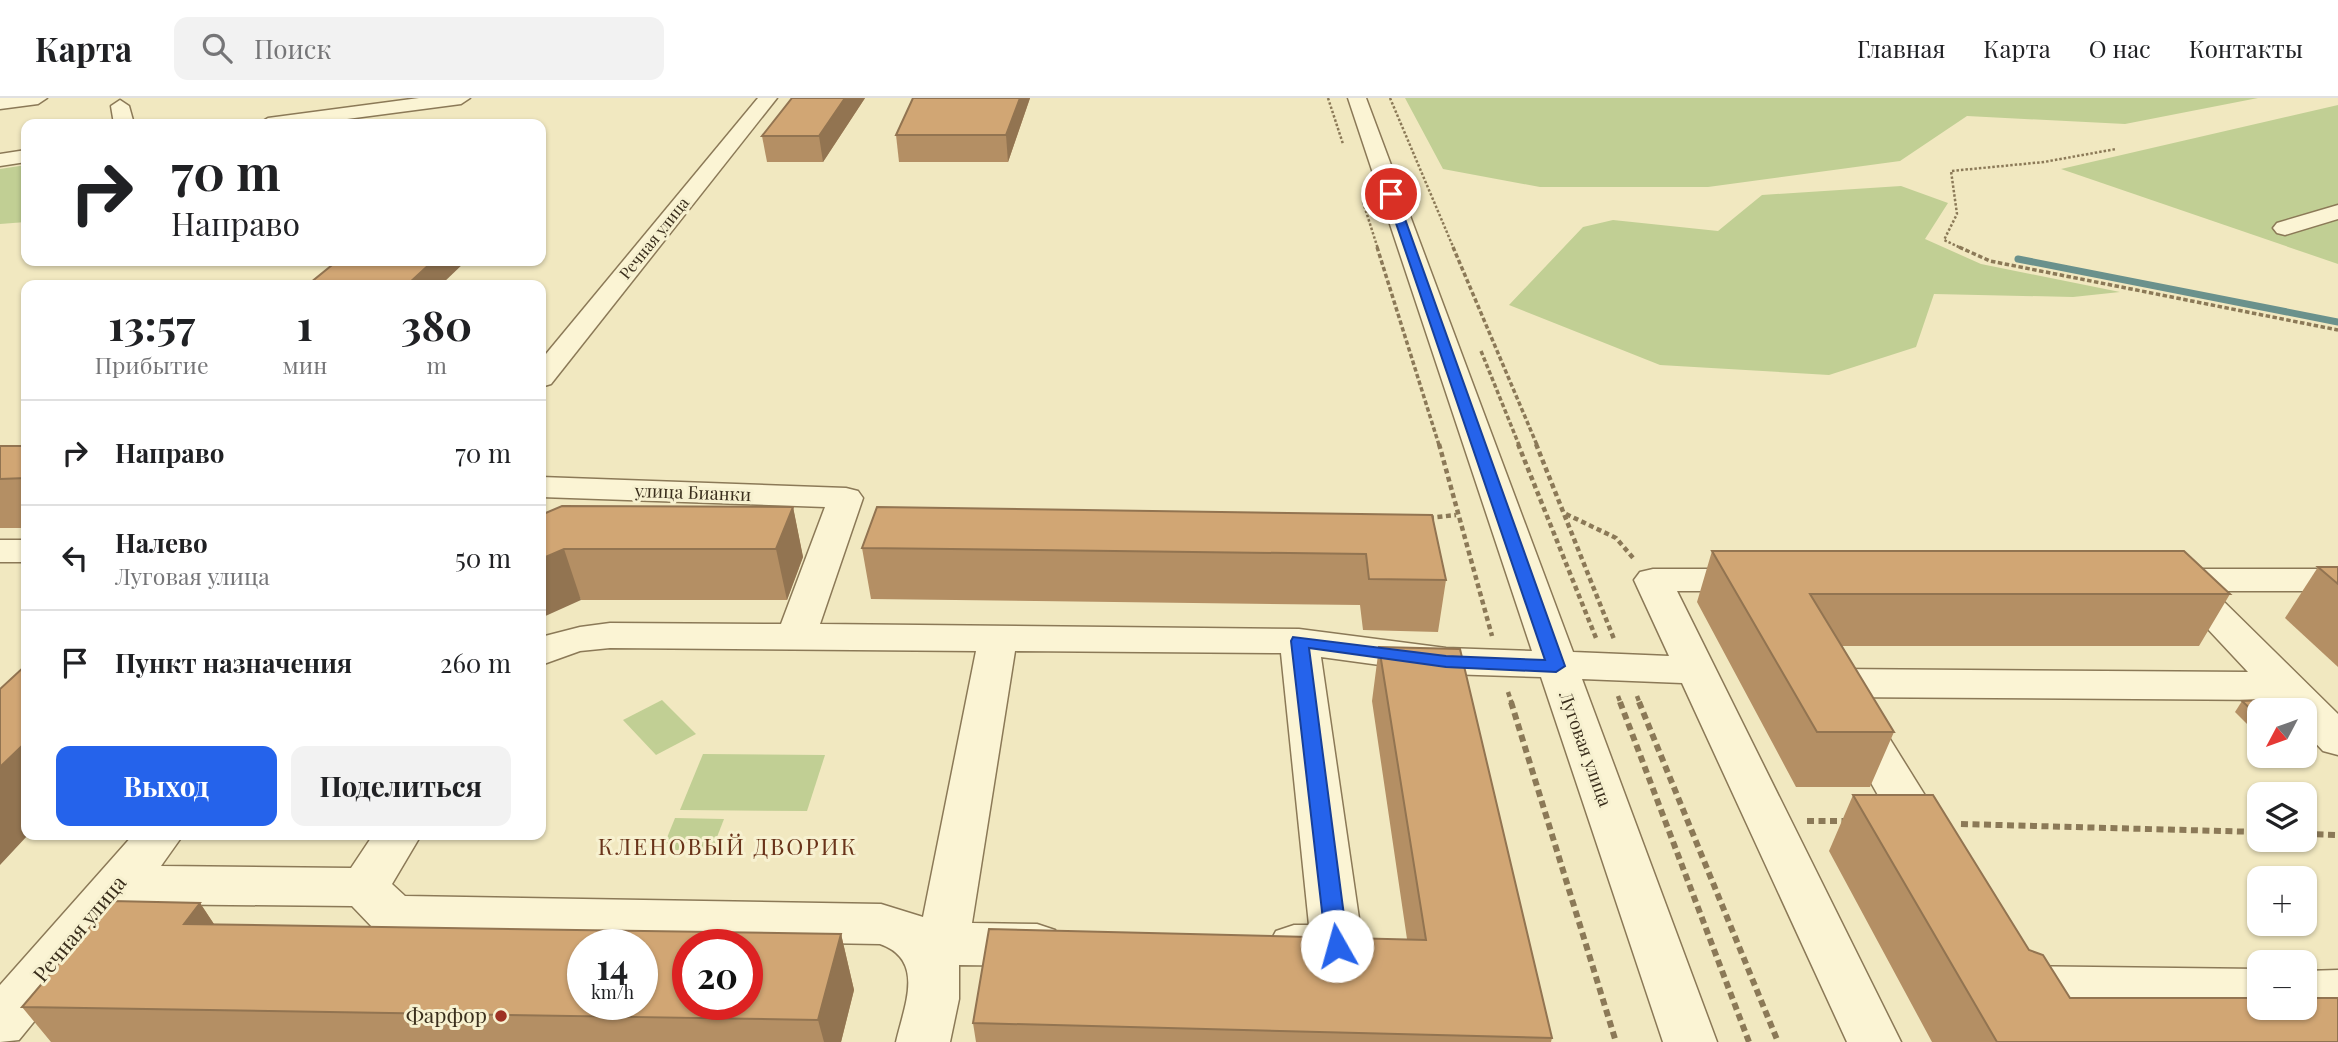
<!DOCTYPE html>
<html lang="ru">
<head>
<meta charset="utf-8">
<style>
	body { margin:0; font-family:"Playfair Display",serif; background:#f2f2f2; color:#202124; height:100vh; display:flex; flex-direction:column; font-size:26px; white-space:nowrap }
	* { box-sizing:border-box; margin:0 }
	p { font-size:23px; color:#757577 }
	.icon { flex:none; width:38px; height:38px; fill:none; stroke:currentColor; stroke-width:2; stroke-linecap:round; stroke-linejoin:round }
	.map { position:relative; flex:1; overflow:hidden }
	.side { position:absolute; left:21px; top:182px; width:525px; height:560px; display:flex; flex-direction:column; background:#fff; border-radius:14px; box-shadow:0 2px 5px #0004 }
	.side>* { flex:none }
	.hud { position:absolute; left:21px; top:21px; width:525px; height:147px; border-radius:14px; box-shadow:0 2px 5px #0004; background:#fff; color:#202124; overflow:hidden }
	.needle { width:46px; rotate:229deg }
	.tools { position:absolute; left:2247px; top:600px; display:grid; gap:14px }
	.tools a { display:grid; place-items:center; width:70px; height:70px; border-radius:14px; background:#fff; box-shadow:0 2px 5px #0004; font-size:35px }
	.speed { position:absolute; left:567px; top:831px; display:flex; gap:14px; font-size:35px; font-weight:700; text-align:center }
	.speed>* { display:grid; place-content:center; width:91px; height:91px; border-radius:50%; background:#fff; box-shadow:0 2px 5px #0004; line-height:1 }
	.speed small { font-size:18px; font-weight:400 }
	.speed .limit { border:10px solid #d22; background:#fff; color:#111 }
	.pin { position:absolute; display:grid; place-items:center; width:60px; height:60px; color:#fff; margin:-30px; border:4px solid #fff; border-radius:50%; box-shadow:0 2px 7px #0007 }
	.me { position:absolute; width:77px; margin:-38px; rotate:353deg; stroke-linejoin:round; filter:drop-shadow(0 0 5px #0008) }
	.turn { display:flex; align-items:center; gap:24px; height:147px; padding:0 35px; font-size:32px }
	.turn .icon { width:91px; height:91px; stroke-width:2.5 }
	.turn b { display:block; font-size:49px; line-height:60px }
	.eta { display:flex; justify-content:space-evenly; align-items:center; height:119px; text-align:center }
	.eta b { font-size:42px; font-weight:700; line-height:49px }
	.cta { display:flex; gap:14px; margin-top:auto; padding:14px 35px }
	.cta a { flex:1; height:80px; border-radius:14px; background:#2563eb; color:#fff; font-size:28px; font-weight:700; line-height:80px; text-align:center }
	.cta a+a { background:#f2f2f2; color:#202124 }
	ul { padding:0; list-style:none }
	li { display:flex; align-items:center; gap:21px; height:105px; padding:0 35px; border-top:2px solid #e0e0e0 }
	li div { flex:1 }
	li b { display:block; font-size:26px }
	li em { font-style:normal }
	header { display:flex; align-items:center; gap:42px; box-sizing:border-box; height:98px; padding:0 35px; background:#fff; border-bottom:2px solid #e0e0e0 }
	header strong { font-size:33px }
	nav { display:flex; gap:38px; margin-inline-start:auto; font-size:24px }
	.search { width:490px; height:63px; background:#f2f2f2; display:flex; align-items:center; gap:18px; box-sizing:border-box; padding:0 24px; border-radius:14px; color:#757577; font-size:26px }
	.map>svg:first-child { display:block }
	.green { fill:#c1cf94 }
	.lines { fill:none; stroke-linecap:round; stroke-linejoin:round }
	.stream { stroke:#6a918c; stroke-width:7 }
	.minor-casing { stroke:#8b7957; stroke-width:3 }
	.path-far3 { stroke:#8b7957; stroke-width:2.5; stroke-dasharray:2.5 2; stroke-linecap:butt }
	.path-far2 { stroke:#8b7957; stroke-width:3.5; stroke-dasharray:4.5 2.5; stroke-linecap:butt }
	.path-far1 { stroke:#8b7957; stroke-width:4.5; stroke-dasharray:5 3.5; stroke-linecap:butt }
	.path { stroke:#8b7957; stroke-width:6; stroke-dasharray:7 4.5; stroke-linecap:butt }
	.minor { fill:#fbf4d4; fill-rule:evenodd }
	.wall { fill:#b48f64 }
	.shaded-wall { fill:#927451 }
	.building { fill:#d1a674; stroke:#927451; stroke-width:2; fill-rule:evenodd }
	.route { fill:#2563eb; stroke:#184099; stroke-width:2 }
	.poi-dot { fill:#9e3123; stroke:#f7f1d0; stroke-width:2.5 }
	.labels { text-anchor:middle; stroke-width:6; stroke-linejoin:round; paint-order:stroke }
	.far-street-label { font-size:16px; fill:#3a2e1c; stroke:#f7f1d0 }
	.street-label { font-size:18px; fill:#3a2e1c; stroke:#f7f1d0 }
	.near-street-label { font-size:21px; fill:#3a2e1c; stroke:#f7f1d0 }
	.near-poi-label { font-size:21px; fill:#3a2e1c; stroke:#f7f1d0; text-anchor:end }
	.near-neighbourhood-label { font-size:23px; letter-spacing:2px; fill:#693319; stroke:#f7f1d0 }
</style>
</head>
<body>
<header>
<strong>Карта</strong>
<div class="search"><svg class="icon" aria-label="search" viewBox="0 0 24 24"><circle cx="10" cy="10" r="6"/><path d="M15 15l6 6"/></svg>Поиск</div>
<nav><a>Главная</a><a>Карта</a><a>О нас</a><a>Контакты</a></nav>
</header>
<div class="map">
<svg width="2338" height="944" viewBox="0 0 2338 944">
	<rect width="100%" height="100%" fill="#f1e8c0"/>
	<!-- green -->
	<g class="green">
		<path d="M1405,0H2258L2125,26L1967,18L1900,63L1708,89H1540L1443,71Z"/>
		<path d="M2338,7V166L2061,71Z"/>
		<path d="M26,67V124L0,126V71Z"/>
		<path d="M1901,88L1948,105L1925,141L1981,166L2120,194L2073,199L1934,196L1916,249L1829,277L1660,267L1509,207L1583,129L1613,122L1718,133L1762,97Z"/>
		<path d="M662,602L696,636L656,657L623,622Z"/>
		<path d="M703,656L825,657L807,713L680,712Z"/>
		<path d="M675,720L724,721L712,752H662Z"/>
	</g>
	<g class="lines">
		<!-- stream -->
		<path class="stream" d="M2018,161L2338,224"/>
		<!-- minor casing -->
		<g class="minor-casing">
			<g id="minor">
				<path d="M0,0H47L38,6L0,11Z"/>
				<path d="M419,0H470L461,6L309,26H258L268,20Z"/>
				<path d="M758,0H777L551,286L541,289V262Z"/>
				<path d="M1348,0H1366L1573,554L1669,558L1634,482L1640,474L1653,471H1753L1766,474L1772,482L1766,490L1753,493H1677L1901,944H1847L1682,585L1582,581L1717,944H1663L1541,579L1446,576L1321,559L1363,848L1355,863C1329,872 1302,872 1276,863L1268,848L1276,833L1294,827H1309L1281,555L1015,553L972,825L1037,826L1055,832L1063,847L1055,862L1037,868L959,867V901L950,944H896C904,908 926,862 880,846L393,838L375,832L352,808L130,806L19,942L0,944V887L133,737H183L161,768L351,770L373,737H421L392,786L405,798L881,806L923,819L976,553L610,550L580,553L541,567V539L580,529L610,525L781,526L825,409L541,399V379L846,390L858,393L863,400L820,526L1299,531L1446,550L1532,553Z"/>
				<path d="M120,2L129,8L134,26H114L111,8Z"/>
				<path d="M26,52V64L0,68V56Z"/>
				<path d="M2338,107V121L2285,137L2277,135L2273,130L2277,125Z"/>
				<rect x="0" y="442" width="26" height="22"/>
				<path d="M2181,471H2338V493H2213L2338,616V657L2323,653L2305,634V612H2285L2274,602L1835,599L1820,595L1814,585L1820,575L1835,571L2248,574L2162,482L2168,474Z"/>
				<path d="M1855,605L1870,609L1944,728L1951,741L1944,754L1927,759L1910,754L1834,619L1840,609Z"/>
				<path d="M2015,868L2259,871V910H2278L2259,917L2015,912L1996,906L1989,890L1996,874Z"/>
				<path d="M2338,872V918H2305L2286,911L2305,910V873Z"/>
			</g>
		</g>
		<!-- path-far3 -->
		<g class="path-far3">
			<path d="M1328,0L1343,46"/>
			<path d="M1390,0L1454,151"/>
			<path d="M1363,104L1378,151"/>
			<path d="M1963,151L1944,142L1957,116L1951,73L2044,64L2116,51"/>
		</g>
		<!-- path-far2 -->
		<g class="path-far2">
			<path d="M1377,149L1439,347"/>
			<path d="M1453,149L1537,347"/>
			<path d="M1959,149L1990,163L2338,232"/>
			<path d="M1481,253L1519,347"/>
		</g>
		<!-- path-far1 -->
		<g class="path-far1">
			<path d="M1439,346L1492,538"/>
			<path d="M1518,346L1596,540"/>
			<path d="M1536,346L1614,541"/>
			<path d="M1566,416L1616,440L1634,461"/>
			<path d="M1429,420L1456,417"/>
			<path d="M1508,594L1512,606"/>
			<path d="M1618,598L1621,606"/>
			<path d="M1637,598L1640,606"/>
		</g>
		<!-- path -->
		<g class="path">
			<path d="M1511,604L1616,944"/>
			<path d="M1620,604L1749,944"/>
			<path d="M1639,604L1778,944"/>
			<path d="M1807,723H1847"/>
			<path d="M1961,726L2259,734"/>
			<path d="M2305,736L2338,737"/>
		</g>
		<!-- minor -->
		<use href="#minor" class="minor"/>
	</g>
	<!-- wall -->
	<g class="wall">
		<path d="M792,0H865L823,64H767L762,38Z"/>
		<path d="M913,0H1030L1008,64H899L896,37Z"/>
		<path d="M337,163L441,187H311L310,185Z"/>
		<rect x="0" y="348" width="26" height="82"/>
		<path d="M793,409L803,459L787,502H581L541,417Z"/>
		<path d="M1432,417L1446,482L1438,534L1363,532L1360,507L871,501L862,450Z"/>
		<path d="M1712,453L2230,496L2199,548H1842L1894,634L1870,689H1796L1697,504Z"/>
		<path d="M2318,469H2338V569L2285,520Z"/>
		<path d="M1379,549L1552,940L1551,944H976L973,925L1407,841L1372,603Z"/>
		<path d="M2242,603L2259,612V638L2235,614Z"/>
		<path d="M1853,697L2029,852L2070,900L2338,944H1932L1829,753Z"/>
		<path d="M200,805L214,826L841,836L854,892L841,944H51L22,909Z"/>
	</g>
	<!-- shaded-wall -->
	<g class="shaded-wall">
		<path d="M845,0H865L823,64L819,38Z"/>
		<path d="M1020,0H1030L1008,64L1006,37Z"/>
		<path d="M433,163H466L441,187H407Z"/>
		<path d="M793,409L803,459L787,502L776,451Z"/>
		<path d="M564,451L581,502L541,520V461Z"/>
		<path d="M26,644V737H28L0,767V669Z"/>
		<path d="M200,805L237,861L184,826Z"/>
		<path d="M841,836L854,892L841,944H824L818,922Z"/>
	</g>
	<!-- building -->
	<g class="building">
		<path d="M792,0H845L819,38H762Z"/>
		<path d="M913,0H1020L1006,37H896Z"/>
		<path d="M337,163H433L407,187H370L374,184L310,185Z"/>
		<path d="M0,348H26V380L0,381Z"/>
		<path d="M562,408L793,409L776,451H564L541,461V417Z"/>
		<path d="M877,409L1432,417L1446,482L1369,481L1366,456L862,450Z"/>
		<path d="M1712,453H2184L2230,496H1810L1894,634H1817Z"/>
		<path d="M2318,469H2338V486Z"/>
		<path d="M1379,549L1460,551L1552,940L973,925L989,831L1426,842Z"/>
		<path d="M26,567V644L0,669V591Z"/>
		<path d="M2282,601L2294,612H2259V619L2242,603Z"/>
		<path d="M1853,697H1933L2029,852L2043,857L2070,900H2259V910H2305V900H2338V944H1997Z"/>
		<path d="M112,803L200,805L184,826L841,836L818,922L22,909ZM583,847H642V906H583ZM688,847H747V906H688Z"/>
	</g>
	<!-- route -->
	<path class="route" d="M1391,93L1396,96L1565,568L1556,574L1446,569L1309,550L1348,848L1345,854L1337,857L1329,854L1326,848L1291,543L1293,539L1446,558L1545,562L1386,96Z"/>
	<!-- markers -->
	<circle class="poi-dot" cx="501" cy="918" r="7"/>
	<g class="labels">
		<!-- far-street labels -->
		<g class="far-street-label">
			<text transform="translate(654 140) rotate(-51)" y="6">Речная улица</text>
		</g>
		<!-- street labels -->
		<g class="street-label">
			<text transform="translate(693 395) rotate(2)" y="6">улица Бианки</text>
			<text transform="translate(1585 651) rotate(70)" y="6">Луговая улица</text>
		</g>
		<!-- near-street labels -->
		<g class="near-street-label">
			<text transform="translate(80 831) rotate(-50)" y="7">Речная улица</text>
		</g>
		<!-- near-poi labels -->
		<g class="near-poi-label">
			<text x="487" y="925">Фарфор</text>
		</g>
		<!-- near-neighbourhood labels -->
		<g class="near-neighbourhood-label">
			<text x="728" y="757">КЛЕНОВЫЙ ДВОРИК</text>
		</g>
	</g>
</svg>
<div class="tools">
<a><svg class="needle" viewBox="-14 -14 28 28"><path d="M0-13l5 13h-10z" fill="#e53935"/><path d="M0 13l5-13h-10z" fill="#757577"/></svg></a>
<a><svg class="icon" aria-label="layers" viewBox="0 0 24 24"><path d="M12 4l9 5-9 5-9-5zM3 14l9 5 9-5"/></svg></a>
<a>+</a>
<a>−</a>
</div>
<div class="speed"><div>14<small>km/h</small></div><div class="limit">20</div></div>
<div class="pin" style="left:1391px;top:96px;background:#d93025"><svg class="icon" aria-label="arrive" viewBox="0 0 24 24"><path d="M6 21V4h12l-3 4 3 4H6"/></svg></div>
<svg class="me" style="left:1337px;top:848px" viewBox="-20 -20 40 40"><circle r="19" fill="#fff"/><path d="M0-13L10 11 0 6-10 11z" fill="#2563eb"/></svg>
<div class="hud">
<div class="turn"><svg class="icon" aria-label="right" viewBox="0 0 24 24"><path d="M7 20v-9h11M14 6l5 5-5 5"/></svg><div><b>70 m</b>Направо</div></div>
</div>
<section class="side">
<div class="eta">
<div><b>13:57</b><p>Прибытие</p></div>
<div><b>1</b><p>мин</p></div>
<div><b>380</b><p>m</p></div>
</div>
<ul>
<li><svg class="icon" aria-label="right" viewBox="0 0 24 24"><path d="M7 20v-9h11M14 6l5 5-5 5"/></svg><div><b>Направо</b></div><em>70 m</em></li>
<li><svg class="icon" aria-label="left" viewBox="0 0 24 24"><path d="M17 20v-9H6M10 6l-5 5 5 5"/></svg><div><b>Налево</b><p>Луговая улица</p></div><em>50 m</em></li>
<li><svg class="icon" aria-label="arrive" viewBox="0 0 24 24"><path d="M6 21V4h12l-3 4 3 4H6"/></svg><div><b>Пункт назначения</b></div><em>260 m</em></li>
</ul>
<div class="cta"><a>Выход</a><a>Поделиться</a></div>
</section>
</div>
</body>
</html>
